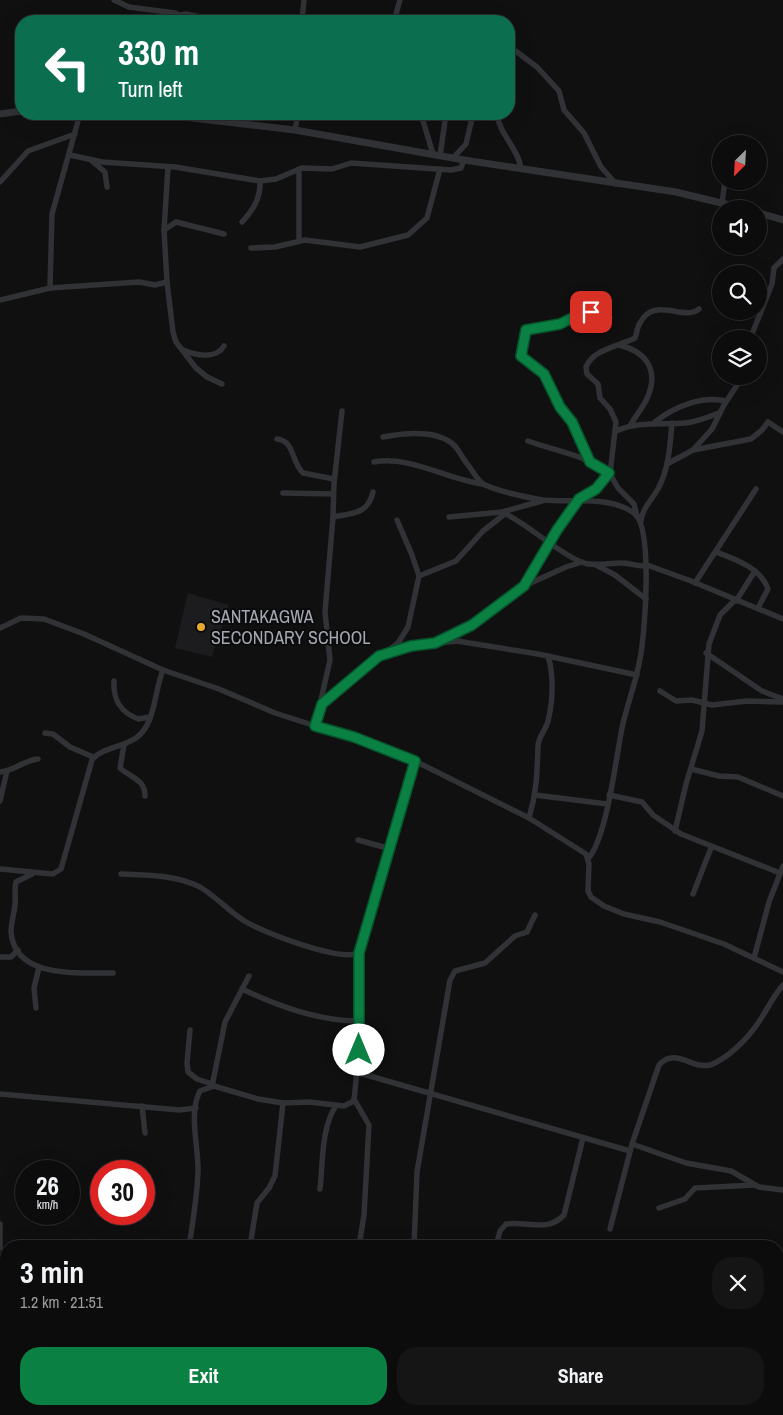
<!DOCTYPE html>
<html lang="en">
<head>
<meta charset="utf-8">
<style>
	body { margin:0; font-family:"Archivo Narrow",sans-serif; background:#151516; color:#f1f3f6; height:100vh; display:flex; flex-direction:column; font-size:19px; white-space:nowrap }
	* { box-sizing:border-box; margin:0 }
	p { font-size:16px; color:#9a9b9d }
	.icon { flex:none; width:28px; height:28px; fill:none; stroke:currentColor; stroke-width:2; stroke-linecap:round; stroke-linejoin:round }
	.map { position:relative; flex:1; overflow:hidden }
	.drawer { position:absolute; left:0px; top:1240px; width:784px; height:175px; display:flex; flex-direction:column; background:#0c0c0d; border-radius:20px 20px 0 0; box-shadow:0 5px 20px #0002,0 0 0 1px #2c2c2e }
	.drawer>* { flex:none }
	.top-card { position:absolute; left:15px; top:15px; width:500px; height:105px; border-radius:20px; box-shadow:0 5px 20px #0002,0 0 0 1px #2c2c2e; background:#0b6e4f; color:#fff; overflow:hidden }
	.needle { width:32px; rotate:204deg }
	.buttons { position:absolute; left:712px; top:135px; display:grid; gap:10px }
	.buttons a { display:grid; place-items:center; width:55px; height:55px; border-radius:50%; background:#0c0c0d; box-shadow:0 5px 20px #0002,0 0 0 1px #2c2c2e; font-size:25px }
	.speed { position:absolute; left:15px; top:1160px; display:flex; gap:10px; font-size:25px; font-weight:700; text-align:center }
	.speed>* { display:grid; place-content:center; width:65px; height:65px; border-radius:50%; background:#0c0c0d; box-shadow:0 5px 20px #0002,0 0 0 1px #2c2c2e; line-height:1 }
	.speed small { font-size:12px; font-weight:400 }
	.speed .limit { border:8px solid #d22; background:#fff; color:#111 }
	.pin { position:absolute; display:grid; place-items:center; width:42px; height:42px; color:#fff; margin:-21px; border-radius:10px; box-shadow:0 2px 8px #0006 }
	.me { position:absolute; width:55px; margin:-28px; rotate:0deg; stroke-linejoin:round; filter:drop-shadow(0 0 4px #0008) }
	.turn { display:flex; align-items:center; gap:18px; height:105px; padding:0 20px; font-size:22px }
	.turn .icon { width:65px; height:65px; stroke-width:2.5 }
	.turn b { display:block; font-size:35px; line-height:42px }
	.round { display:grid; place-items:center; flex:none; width:52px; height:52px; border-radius:20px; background:#151516 }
	.headline { display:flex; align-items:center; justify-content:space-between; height:85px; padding:0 20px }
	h1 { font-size:30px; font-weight:700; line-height:38px }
	.button { display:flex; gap:10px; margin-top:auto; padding:10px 20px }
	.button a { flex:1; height:58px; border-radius:20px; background:#0b8043; color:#fff; font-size:20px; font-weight:700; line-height:58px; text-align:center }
	.button a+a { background:#151516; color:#f1f3f6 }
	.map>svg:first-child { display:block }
	.built { fill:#1c1c1e }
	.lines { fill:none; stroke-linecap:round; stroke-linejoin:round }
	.minor { stroke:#313236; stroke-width:5.5 }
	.tertiary { stroke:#313236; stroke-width:7 }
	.route-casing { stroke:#07532c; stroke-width:12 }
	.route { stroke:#0b8043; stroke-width:9 }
	.poi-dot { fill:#e8a931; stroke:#0b0b0c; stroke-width:2 }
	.labels { text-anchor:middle; stroke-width:4; stroke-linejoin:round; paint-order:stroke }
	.poi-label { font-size:18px; fill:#a2a7b1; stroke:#0b0b0c; text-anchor:start }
</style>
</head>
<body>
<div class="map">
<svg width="783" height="1415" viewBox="0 0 783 1415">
	<rect width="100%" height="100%" fill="#101011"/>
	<!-- built -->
	<path class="built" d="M188,593L229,605L212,657L175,648Z"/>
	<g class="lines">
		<!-- minor -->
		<g class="minor">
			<path d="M114,0L129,7L175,13L179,15L181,21"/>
			<path d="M179,15L186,14L219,21"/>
			<path d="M302,21L304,0"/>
			<path d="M394,21L400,0"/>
			<path d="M509,46L537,67L559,91L564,110L584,133L601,167L616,184"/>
			<path d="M421,114L433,154"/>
			<path d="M497,114C499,134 518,148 521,168"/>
			<path d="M295,130L298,114"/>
			<path d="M70,155L102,162L175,167L260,181L276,179L302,168L332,169L351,163L451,170L461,168L464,160"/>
			<path d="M440,156L446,114"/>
			<path d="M453,158L466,144L473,114"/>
			<path d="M92,161L105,172L107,187"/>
			<path d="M168,167L164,230L167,282L173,332L176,342L196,368L207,377L222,384"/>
			<path d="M299,169V241"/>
			<path d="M0,182L28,151L75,134"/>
			<path d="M722,203L725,181"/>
			<path d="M242,222C253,210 261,198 260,181"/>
			<path d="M164,230L176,222L224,234"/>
			<path d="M251,248L275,247L305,240L360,247L408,235L427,218L440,169"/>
			<path d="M50,288L52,214L80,114"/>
			<path d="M0,300L50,288L139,282L155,285L167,282"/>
			<path d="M750,339L772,284L774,268L783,259"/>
			<path d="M619,345C645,351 659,369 648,396C644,407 635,416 630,426"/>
			<path d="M183,350C195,355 216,360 224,346"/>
			<path d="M655,422C674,407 702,395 726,401"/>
			<path d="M616,431C638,421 662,425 685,423C697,422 709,417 719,413"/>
			<path d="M383,437C404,433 438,429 455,446C460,452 463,459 468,465C473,471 478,482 485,485C498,491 529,498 543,500C571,503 612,495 635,514C653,530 645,634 640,659C636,682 627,705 622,728C616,758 607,837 588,859"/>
			<path d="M277,439C295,441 291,462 303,473L334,479"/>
			<path d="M528,441C555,451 587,455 610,474"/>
			<path d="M693,450L751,439L762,430L768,422L783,432"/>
			<path d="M374,462C409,455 449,480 483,484"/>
			<path d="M590,462L572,422L560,407L544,374L521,356C524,347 522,336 527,329L560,324L584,313L610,318"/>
			<path d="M667,464L693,450L712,429L724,405L743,376"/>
			<path d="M283,493L333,494"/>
			<path d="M502,512C530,525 552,549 581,562C593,567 607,563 620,563C629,563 637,566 647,566"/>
			<path d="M637,516L634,504L618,488L610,474L616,422L610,409L600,398L598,384L587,374L586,367C593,349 620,346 635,338C637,333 637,327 640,323C654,295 684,322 699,309"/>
			<path d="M333,517C353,513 368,514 373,492"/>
			<path d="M449,517L502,512L542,501"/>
			<path d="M641,521C642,508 653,499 659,487C669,467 670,445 672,423"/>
			<path d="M716,552C735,559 761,568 768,589L758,608"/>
			<path d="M596,565L615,575L646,599"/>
			<path d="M647,565L691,581L783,619"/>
			<path d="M419,576L456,561L483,531L506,513"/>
			<path d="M695,583L756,489"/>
			<path d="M524,586L566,567L582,562"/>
			<path d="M736,601L755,571"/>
			<path d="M0,628L21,618L44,619L84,634L163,670L219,689L275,713L384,748L413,760L529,818L586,854L589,864L588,891L591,897L604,906L624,914L660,922L724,944L783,972"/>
			<path d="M435,643L472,625L524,586L557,530L579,499L596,489L609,473"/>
			<path d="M706,653L762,691L783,699"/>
			<path d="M379,656L411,646L457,641L538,654L637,675"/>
			<path d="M114,681C113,700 120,712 138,719L150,717"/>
			<path d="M660,691L676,701L692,700L712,705L747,701L783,702"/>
			<path d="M322,703L398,643L408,627L419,576L412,555L397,520"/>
			<path d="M315,726L330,660L325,612L333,517L334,483L342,411"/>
			<path d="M45,733L53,734L70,747L93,757"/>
			<path d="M124,745L120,768C131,778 145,779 145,796"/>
			<path d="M691,769L719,776L738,777L783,796"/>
			<path d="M0,772C15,771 24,760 38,759"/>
			<path d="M535,795L607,804"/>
			<path d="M609,795L642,802L653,815L681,834L780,873"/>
			<path d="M0,801L7,771"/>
			<path d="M529,818C537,791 537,773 538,746C538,737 546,730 548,721C553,701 554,676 548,656"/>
			<path d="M675,831L686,784L702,731L709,644L720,615L735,600"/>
			<path d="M358,840L391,849"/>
			<path d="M0,869L53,874L61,869L92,760C100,748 124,747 136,738C156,724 154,691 163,670"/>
			<path d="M32,874L16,882C14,890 16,898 15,905C14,914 11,924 11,932C15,980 80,972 113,973"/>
			<path d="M121,874C147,875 176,875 200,887C215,896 228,910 243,920C261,932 340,962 359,953"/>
			<path d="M693,894L711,848"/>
			<path d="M0,957H11L18,950"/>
			<path d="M754,958L769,902L783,866"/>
			<path d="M242,989C278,1006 318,1021 359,1021"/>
			<path d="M36,1008L34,988L39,967"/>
			<path d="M190,1030L187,1063L188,1072L197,1079L212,1084"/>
			<path d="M356,1072L630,1151"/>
			<path d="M212,1086L225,1022L249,976"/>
			<path d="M0,1094L179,1110L196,1108"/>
			<path d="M354,1099L369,1125L364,1215L359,1246"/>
			<path d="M142,1106L145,1133"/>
			<path d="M632,1144L686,1163L731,1171L759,1187L783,1190"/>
			<path d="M320,1189C323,1164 321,1127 336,1106"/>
			<path d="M659,1208L685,1199L695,1188L755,1185"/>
			<path d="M0,1224V1248"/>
			<path d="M610,1229L632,1144L659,1065C677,1045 695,1074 715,1063C734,1053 751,1035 762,1017C769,1006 774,995 783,985"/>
			<path d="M738,1243L742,1246"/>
			<path d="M189,1246C193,1222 197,1197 198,1172C199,1148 188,1113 200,1091L214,1086L258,1099L283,1103L309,1102L344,1106L354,1101L359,1050V953L415,761"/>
			<path d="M250,1246L257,1203L269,1188L275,1176L283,1103"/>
			<path d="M414,1246L417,1172L450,980L455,971L485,963L515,936L527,932L535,915"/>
			<path d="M496,1246L500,1231L506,1224C527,1221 547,1233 564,1215L583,1138"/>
			<path d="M778,1259L783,1260"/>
			<path d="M778,1330L783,1331"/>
			<path d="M0,1335L6,1337"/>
			<path d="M16,1415L20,1409"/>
			<path d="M172,1415V1409"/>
			<path d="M230,1415L231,1409"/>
			<path d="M673,1415V1409"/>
		</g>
		<!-- tertiary -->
		<g class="tertiary">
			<path d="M0,114L21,111"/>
			<path d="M158,114L295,130L464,160L676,192L746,209"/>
			<path d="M759,213L783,220"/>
		</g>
	</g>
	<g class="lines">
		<!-- route casing -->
		<g class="route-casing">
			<path id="route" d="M359,1050V953L415,761L354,737L315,726L322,704L379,656L411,646L435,643L472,625L524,586L557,530L579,499L596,489L609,473L590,462L572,422L560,407L544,374L521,356L526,330L560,324L582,313L591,312"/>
		</g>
		<!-- route -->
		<use href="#route" class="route"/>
	</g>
	<!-- markers -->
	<circle class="poi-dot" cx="201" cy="627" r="5"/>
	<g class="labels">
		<!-- poi labels -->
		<g class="poi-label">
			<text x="211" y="623">SANTAKAGWA<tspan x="211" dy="21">SECONDARY SCHOOL</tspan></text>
		</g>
	</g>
</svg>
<div class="buttons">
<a><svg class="needle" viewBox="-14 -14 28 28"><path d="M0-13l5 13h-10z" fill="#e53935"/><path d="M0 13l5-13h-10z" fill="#9a9b9d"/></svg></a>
<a><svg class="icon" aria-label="sound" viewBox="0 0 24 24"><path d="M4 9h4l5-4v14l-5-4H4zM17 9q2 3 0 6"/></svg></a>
<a><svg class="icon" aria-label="search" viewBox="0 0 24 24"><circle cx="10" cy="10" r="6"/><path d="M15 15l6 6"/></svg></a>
<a><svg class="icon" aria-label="layers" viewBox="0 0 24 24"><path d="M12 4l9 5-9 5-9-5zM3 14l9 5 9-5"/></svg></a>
</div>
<div class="speed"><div>26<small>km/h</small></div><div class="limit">30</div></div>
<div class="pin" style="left:591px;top:312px;background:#d93025"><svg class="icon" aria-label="arrive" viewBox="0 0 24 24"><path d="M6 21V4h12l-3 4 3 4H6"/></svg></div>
<svg class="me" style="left:359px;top:1050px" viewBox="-20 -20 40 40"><circle r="19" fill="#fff"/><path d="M0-13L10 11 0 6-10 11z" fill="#0b8043"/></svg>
<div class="top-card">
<div class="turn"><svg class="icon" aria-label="left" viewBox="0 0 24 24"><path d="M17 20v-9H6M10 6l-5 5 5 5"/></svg><div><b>330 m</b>Turn left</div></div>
</div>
<section class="drawer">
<div class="headline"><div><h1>3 min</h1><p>1.2 km · 21:51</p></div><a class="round"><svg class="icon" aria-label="close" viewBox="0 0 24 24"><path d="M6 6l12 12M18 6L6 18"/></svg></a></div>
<div class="button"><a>Exit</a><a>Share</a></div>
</section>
</div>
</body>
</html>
